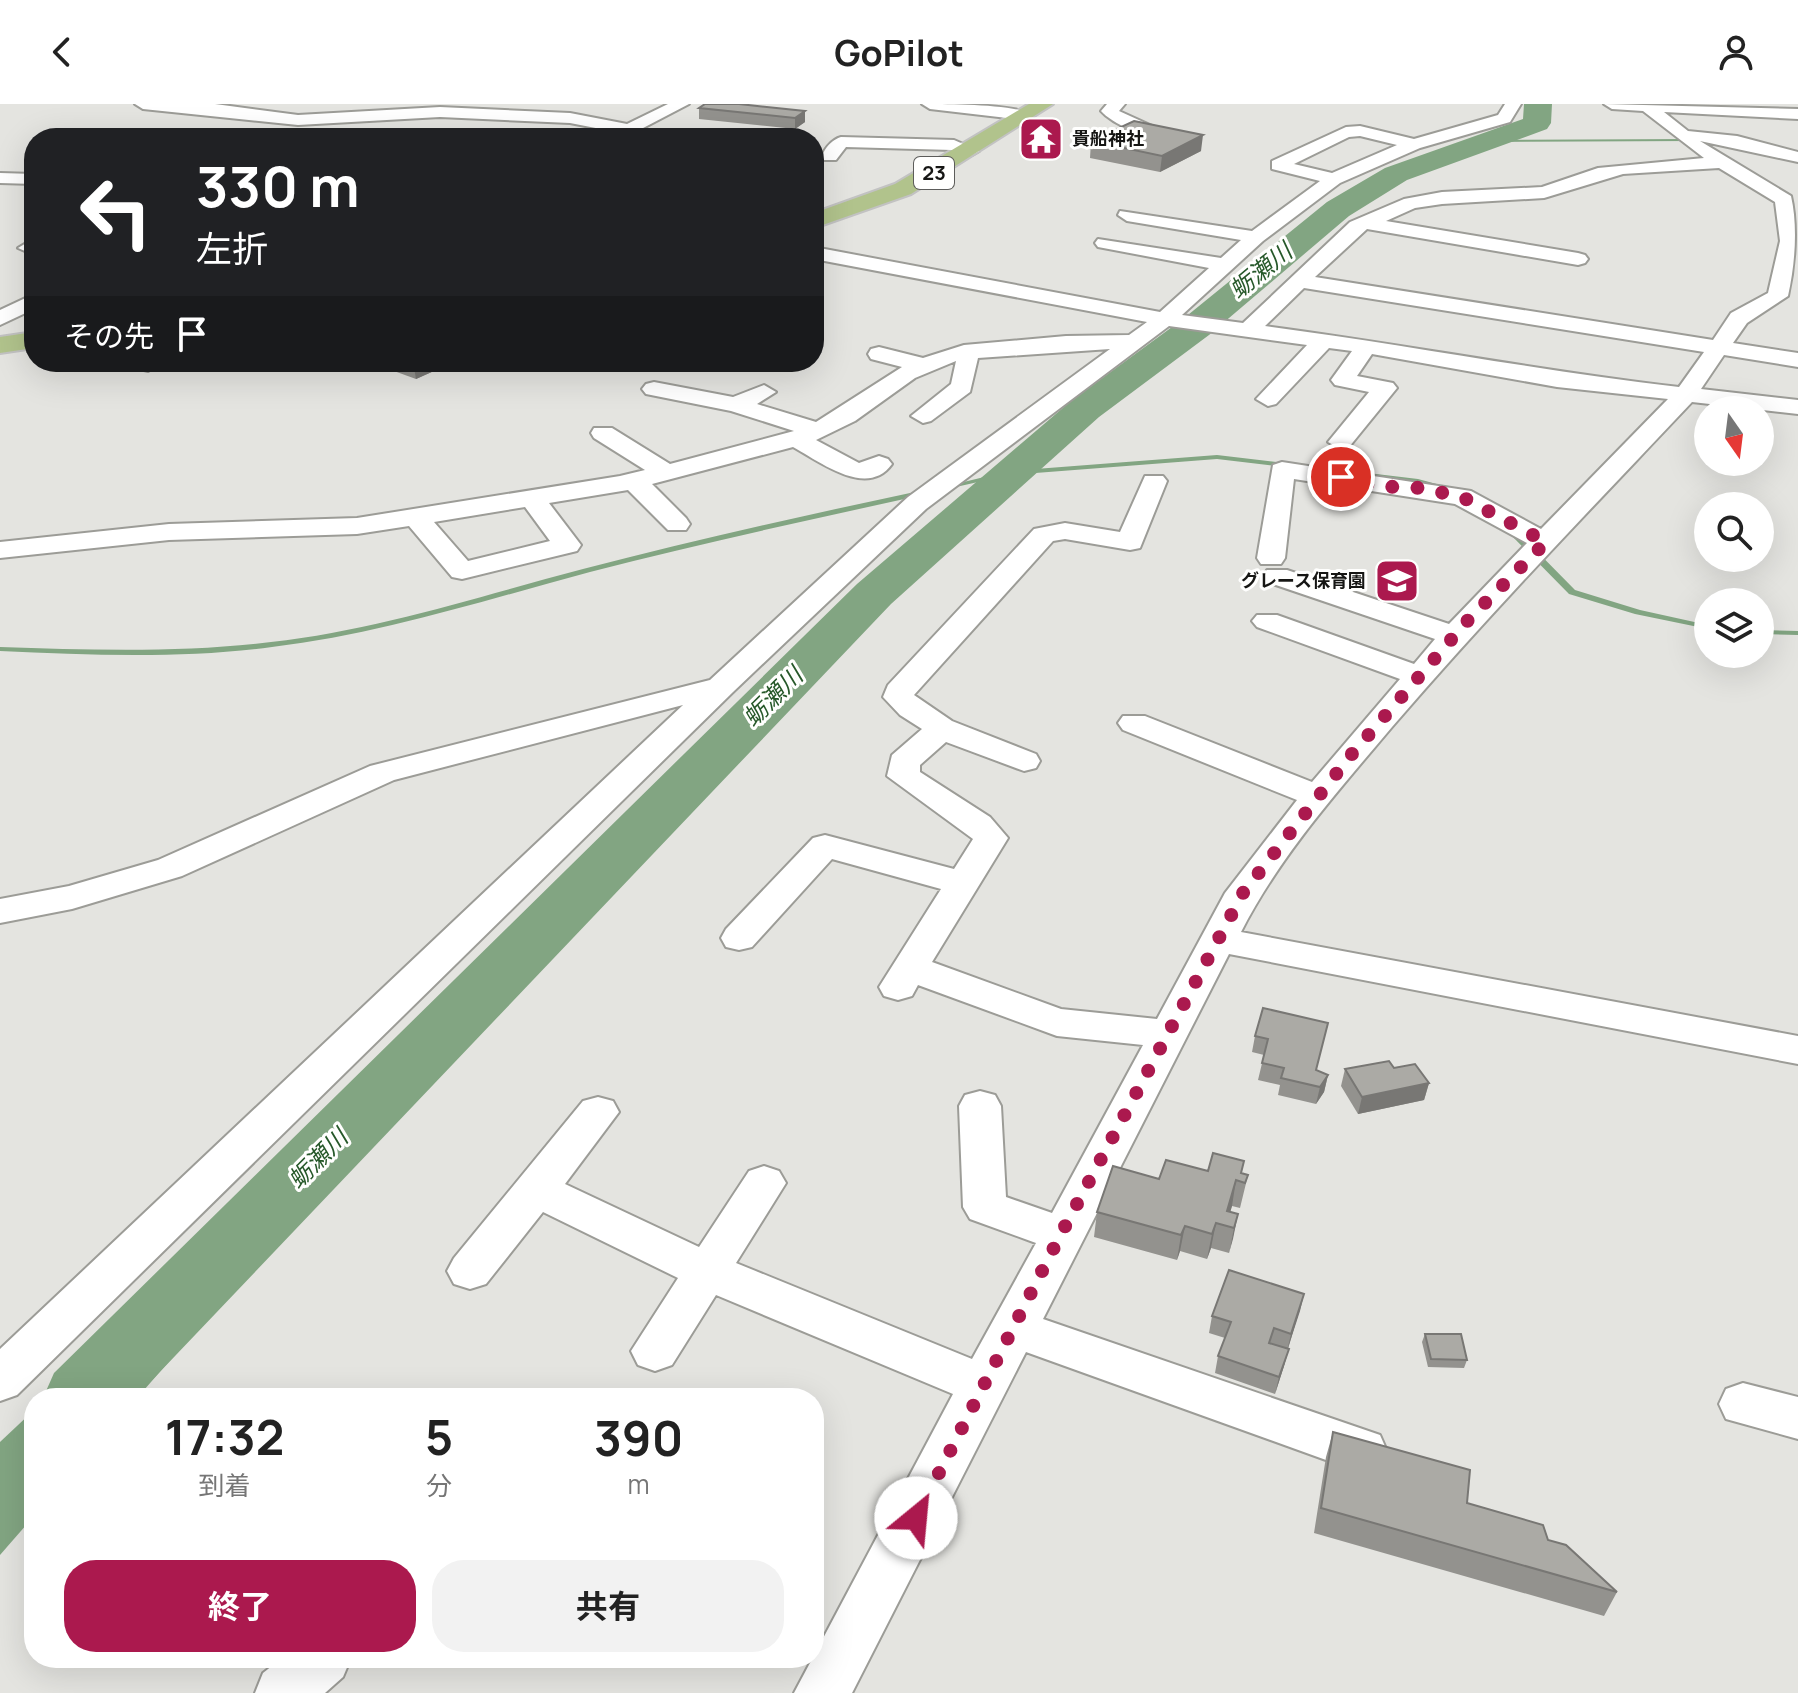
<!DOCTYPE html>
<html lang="ja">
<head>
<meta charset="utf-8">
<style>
	body { margin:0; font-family:Manrope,"Noto Sans JP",sans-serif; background:#f2f2f2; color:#222; height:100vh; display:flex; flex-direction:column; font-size:30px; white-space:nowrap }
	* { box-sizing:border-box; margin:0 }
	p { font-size:26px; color:#767676 }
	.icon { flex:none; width:44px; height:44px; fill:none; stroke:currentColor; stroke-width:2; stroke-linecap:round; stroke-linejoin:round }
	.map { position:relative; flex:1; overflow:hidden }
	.details { position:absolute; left:24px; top:1284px; width:800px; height:280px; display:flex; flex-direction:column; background:#fff; border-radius:32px; box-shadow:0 8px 32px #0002 }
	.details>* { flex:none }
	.hud { position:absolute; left:24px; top:24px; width:800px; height:244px; border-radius:32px; box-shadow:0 8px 32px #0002; background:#202124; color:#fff; overflow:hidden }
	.needle { width:52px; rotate:166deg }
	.fabs { position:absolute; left:1694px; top:292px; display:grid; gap:16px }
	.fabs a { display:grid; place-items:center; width:80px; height:80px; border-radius:50%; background:#fff; box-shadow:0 8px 32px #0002; font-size:40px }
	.pin { position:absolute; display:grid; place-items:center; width:68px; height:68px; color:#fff; margin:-34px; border:4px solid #fff; border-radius:50%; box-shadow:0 2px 8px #0007 }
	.me { position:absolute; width:88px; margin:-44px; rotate:28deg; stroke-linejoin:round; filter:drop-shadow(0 0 6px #0008) }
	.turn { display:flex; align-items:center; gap:28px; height:168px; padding:0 40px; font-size:36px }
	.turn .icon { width:104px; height:104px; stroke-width:2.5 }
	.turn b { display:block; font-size:56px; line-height:68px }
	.then { display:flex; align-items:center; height:76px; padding:0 40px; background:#0003; gap:16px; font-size:30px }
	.eta { display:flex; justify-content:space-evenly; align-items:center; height:136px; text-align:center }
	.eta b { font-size:48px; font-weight:700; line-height:56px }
	.cta { display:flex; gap:16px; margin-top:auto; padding:16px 40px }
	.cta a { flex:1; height:92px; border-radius:32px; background:#ab194e; color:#fff; font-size:32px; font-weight:700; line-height:92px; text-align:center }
	.cta a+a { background:#f2f2f2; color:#222 }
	header { display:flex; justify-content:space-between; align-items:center; height:104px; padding:0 40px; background:#fff; font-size:36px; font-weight:700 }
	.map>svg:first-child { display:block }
	.water { fill:#82a582 }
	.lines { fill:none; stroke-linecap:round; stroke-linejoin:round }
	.stream { fill:#82a582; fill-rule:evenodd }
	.river { fill:#82a582; fill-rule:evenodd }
	.minor-casing { stroke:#9c9c97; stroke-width:4 }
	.primary-casing { stroke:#c2c2c2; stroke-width:4 }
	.minor { fill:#fff; fill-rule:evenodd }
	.primary { fill:#b1c38c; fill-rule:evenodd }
	.wall { fill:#93928e }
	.shaded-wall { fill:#787774 }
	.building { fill:#abaaa5; stroke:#787774; stroke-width:2 }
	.route { stroke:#ab194e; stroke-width:14; stroke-dasharray:0 25.2 }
	.labels { text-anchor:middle; stroke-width:6; stroke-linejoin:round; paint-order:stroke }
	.far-poi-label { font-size:18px; font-weight:bold; fill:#161614; stroke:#fffffe; text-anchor:start }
	.shield { fill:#fffffe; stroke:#5c5c5a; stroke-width:2 }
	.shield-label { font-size:20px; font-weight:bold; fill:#161614 }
	.water-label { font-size:24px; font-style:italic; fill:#265829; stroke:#fffffe }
</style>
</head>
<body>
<header><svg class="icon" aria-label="back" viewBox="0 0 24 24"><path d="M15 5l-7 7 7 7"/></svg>GoPilot<svg class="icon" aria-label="person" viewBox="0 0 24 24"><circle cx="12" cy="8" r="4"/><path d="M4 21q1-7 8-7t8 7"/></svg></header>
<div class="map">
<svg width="1798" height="1589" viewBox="0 0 1798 1589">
	<rect width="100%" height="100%" fill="#e4e4e0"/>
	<!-- water -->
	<g class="water">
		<path d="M195,1153L242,1174L137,1294H46Z"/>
		<path d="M34,1306V1412L0,1451V1338Z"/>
	</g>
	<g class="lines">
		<!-- stream -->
		<g class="stream">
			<path d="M1691,35L1693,37L1493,38L1491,37L1493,36Z"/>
			<path d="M1217,351L1418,375L1470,389L1466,391L1418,379L1217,355L1009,371L947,385L943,383L1009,367Z"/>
			<path d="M924,386H927V390C814,415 702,439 590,468C485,496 381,530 272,543C182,555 90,551 0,547V543C90,546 182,549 271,538C378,526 480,492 583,465C696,436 810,410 924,386Z"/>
			<path d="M1508,424H1514L1575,486L1640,506L1708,521V525L1635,510L1569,490L1508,428Z"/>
			<path d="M1760,526L1798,527V531L1760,530Z"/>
		</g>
		<!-- river -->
		<path class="river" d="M1524,0H1552L1551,19L1547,25L1407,76L1349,112L1209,231L1099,313L891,500L135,1294H43L54,1269L857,480L1071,297L1183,215L1327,98L1385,64L1523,15Z"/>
		<!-- minor casing -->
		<g class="minor-casing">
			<g id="minor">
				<path d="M135,0H215L298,11L440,3L570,9L627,20L668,0H689L624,34H601L611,27L570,19L440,13L298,21L143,5Z"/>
				<path d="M922,0C947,0 1016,0 1033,11L1025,16L930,5Z"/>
				<path d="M1107,0H1125L1119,7L1172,31L1170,35C1153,38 1112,20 1101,7Z"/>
				<path d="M1505,0H1521L1510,18L1420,44L1340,79L1263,137L1182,211L1243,219L1350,118L1404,95L1442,88L1542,83L1598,64L1704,54L1643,7L1612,5L1604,0L1798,5V15L1664,8L1688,27L1737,32L1798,48V58L1700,37L1791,92C1798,122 1795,161 1788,192L1747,219L1733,239L1798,249V263L1724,251L1701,285L1798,296V310L1692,298C1590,406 1489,510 1392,623C1338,687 1279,753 1241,828L1798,932V960L1229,850L1043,1215L1380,1331L1387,1347L1380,1363L1362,1369L1026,1248L852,1589H794L953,1290L716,1191L672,1261L655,1267L638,1261L631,1247L678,1174L543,1108L486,1180L470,1185L454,1180L447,1167L454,1154L583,997L598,993L613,997L619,1008L565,1080L699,1143L749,1067L764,1062L779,1067L786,1079L736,1159L972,1255L1036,1139L970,1115L963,1103L959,1002L965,991L980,987L995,991L1001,1002L1006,1093L1052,1109L1143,941L1057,932L918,881L912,892L898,896L884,892L879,883L941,785L832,755L752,843L739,846L726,843L721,834L726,825L813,734L825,731L954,765L973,735L887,672L892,651L922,625L900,611L883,593L888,581L1034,425L1065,419L1120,428L1145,372H1163L1167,377L1140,444L1130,446L1065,435L1053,437L914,591L952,617L1036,650L1040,657L1036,664L1024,667L946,638L920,661V668L990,713L1008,734L932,858L1061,905L1157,915L1225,789L1297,696L1123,626L1118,619L1123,612H1145L1312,678L1400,575L1257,523L1252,517L1257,511H1277L1414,560L1435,535L1267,478L1263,472L1267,466H1287L1449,520L1527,439L1455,400L1294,375L1285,454L1281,460H1261L1257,454L1273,361L1282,358L1471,387L1541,425L1668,295L1557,283L1372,250L1357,272L1393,279L1397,284L1349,343L1340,345L1328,338L1369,288L1335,281L1331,276L1352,247L1329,244L1276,300L1268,302L1256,295L1307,241L1169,222L926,405L733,588L17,1291L0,1297V1245L683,601L394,676L182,772L72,805L0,819V795L69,782L158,756L370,662L710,576L908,393L1110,245L978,254L970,288L931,317L923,319L911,312L951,280L956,257L915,274L855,317L816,336L859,359L879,352L888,355L892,360C867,395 819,357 793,343L652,380L686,414L690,420L686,426H668L628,386L549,399L581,441L577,447L462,475L452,473L409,422L357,430L169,436L0,454V438L169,420L357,414L620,372L645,366L594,334L591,329L594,324H612L670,360L794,327L731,307L646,290L642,285L646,280L654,278L733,293L764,281L776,288L757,300L816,318L902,263L871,255L868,250L871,245L879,243L923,254L964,241L1066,232L1129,231L1147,218L814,155V143L1160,208L1209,164L1098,143L1095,139L1098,135L1221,154L1241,136L1127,117L1118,111L1120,107L1252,127L1320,77L1272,65V57L1346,23L1360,22L1414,35L1498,11ZM1360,32L1397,41L1332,69L1294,60L1349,33ZM1719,64L1775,98L1780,137L1768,189L1731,209L1713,236L1315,173L1367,125L1578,161L1585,159L1588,155L1585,151L1578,149L1386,117L1415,104L1442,100L1544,94L1623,70ZM1304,184L1704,248L1679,283C1540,267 1403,240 1265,222ZM525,403L550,437L468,457L434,418Z"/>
				<path d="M841,33L954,36L979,47L970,52L952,46L846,43L836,56H824C819,48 833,35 841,33Z"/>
				<path d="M0,69L34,70V80L0,79Z"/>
				<path d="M28,138L34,139V151L18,144Z"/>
				<path d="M34,190V205L0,221V206Z"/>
				<path d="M138,258H162L148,267L140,265Z"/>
				<path d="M1743,1279L1798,1293V1335L1726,1315L1719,1300L1726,1285Z"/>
				<path d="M282,1554H351L343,1573L325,1589H255L263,1569Z"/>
			</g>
		</g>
		<!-- primary casing -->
		<g class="primary-casing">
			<g id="primary">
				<path d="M1029,0H1053L911,90L814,124V109L895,80Z"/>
				<path d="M34,228V244L0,249V233Z"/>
			</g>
		</g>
		<!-- minor -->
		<use href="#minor" class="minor"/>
		<!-- primary -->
		<use href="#primary" class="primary"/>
	</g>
	<!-- wall -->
	<g class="wall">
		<path d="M699,4L805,7V18L795,25L699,15Z"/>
		<path d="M1051,28V34L1045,39L1027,37L1028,31Z"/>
		<path d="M1091,37L1201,47L1160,68L1090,54Z"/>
		<path d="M369,258H454L416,275Z"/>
		<path d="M1263,904L1317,966L1328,971L1324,988L1316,1000L1278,991L1280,981L1258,976L1264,951L1252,948L1255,932Z"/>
		<path d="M1394,964L1429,979L1424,996L1358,1010L1341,982L1345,965Z"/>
		<path d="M1208,1067L1248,1071L1240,1104L1232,1102L1230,1108L1238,1110L1229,1149L1211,1144L1207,1155L1180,1147L1177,1156L1094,1133L1097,1108L1159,1075Z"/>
		<path d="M1304,1190L1288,1245L1284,1262L1275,1290L1215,1269L1218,1252L1225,1234L1209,1229L1212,1212Z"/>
		<path d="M1425,1230L1467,1256L1464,1264L1428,1263L1422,1238Z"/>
		<path d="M1333,1328L1467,1399L1548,1436L1617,1488L1604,1512L1314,1429L1326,1353Z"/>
	</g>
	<!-- shaded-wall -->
	<g class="shaded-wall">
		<path d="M805,7V18L795,25V14Z"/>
		<path d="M1051,28V34L1045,39L1046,33Z"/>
		<path d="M1203,31L1201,47L1160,68L1162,52Z"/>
		<path d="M413,258H454L416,275Z"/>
		<path d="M1328,971L1324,988L1316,1000L1320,983Z"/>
		<path d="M1429,979L1424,996L1358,1010L1362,993Z"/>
		<path d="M1236,1076L1232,1102L1226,1122L1227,1107Z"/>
		<path d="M1238,1110L1233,1135L1229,1149L1234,1124Z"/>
		<path d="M1216,1119L1211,1144L1207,1155L1212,1130Z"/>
		<path d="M1185,1122L1180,1147L1177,1156L1181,1131Z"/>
		<path d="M1304,1190L1300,1207L1287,1247L1291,1230Z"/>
		<path d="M1289,1245L1284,1262L1275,1290L1279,1273Z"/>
	</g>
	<!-- building -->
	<g class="building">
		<path d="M705,0H739L805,7L795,14L699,4Z"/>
		<path d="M1134,17L1203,31L1162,52L1091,37Z"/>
		<path d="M1033,26L1051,28L1046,33L1028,31Z"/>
		<path d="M1263,904L1328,919L1316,966L1328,971L1320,983L1281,974L1284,964L1262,959L1268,935L1255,932Z"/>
		<path d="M1389,957L1394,964L1415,960L1429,979L1362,993L1345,965Z"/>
		<path d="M1213,1049L1244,1057L1241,1069L1248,1071L1245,1079L1236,1076L1227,1107L1238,1110L1234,1124L1216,1119L1212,1130L1185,1122L1181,1131L1097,1108L1113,1062L1159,1075L1166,1056L1208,1067Z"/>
		<path d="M1229,1166L1304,1190L1291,1230L1274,1224L1269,1239L1289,1245L1279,1273L1218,1252L1231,1218L1212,1212Z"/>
		<path d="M1425,1230H1461L1467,1256L1431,1255Z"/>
		<path d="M1333,1328L1470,1366L1467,1399L1543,1421L1548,1436L1566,1441L1617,1488L1321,1404Z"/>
	</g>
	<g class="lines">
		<!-- route -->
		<path class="route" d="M916,1414L1061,1130L1243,789L1351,651L1470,514L1546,438L1462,393L1421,384L1372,382L1341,373"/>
	</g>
	<!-- icons -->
	<defs>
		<g id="temple-square" transform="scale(2.3)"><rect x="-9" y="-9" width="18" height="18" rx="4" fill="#ab194e" stroke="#fffffe"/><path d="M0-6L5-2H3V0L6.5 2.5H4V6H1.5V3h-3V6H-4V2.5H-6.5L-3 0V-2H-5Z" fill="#fff"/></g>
		<g id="school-square" transform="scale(2.3)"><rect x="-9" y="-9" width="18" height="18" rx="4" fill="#ab194e" stroke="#fffffe"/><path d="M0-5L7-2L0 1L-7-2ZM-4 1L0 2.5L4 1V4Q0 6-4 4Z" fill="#fff"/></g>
	</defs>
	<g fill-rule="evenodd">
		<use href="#temple-square" x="1041" y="35"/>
		<use href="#school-square" x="1397" y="477"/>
	</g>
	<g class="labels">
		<!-- far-poi labels -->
		<g class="far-poi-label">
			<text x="1072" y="41">貴船神社</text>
			<text x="1366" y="483" text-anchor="end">グレース保育園</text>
		</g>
		<!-- shield labels -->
		<rect class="shield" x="914" y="53" width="40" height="32" rx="6"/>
		<g class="shield-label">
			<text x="934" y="76">23</text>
		</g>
		<!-- water labels -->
		<g class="water-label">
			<text transform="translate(1261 167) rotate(-39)" y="8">蛎瀬川</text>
			<text transform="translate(773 593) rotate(-45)" y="8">蛎瀬川</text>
			<text transform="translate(318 1055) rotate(-45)" y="8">蛎瀬川</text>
		</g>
	</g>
</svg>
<div class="fabs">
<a><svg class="needle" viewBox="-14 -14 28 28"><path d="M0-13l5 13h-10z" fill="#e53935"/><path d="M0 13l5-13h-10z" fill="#767676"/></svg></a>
<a><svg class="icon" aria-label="search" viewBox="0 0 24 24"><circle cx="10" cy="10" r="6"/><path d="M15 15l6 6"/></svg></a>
<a><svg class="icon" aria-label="layers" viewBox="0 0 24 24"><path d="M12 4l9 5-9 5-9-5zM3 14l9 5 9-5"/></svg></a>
</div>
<div class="pin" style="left:1341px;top:373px;background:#d93025"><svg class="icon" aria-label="arrive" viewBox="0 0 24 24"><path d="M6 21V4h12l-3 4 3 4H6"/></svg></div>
<svg class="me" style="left:916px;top:1414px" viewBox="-20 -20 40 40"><circle r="19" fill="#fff"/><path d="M0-13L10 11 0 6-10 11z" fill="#ab194e"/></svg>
<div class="hud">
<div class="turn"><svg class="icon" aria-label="left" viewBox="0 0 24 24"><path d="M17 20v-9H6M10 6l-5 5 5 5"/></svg><div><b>330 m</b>左折</div></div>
<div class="then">その先<svg class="icon" aria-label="arrive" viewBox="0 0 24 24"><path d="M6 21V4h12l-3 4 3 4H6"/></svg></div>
</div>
<section class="details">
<div class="eta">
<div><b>17:32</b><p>到着</p></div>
<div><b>5</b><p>分</p></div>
<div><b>390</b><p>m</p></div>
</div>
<div class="cta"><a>終了</a><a>共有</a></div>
</section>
</div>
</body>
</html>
